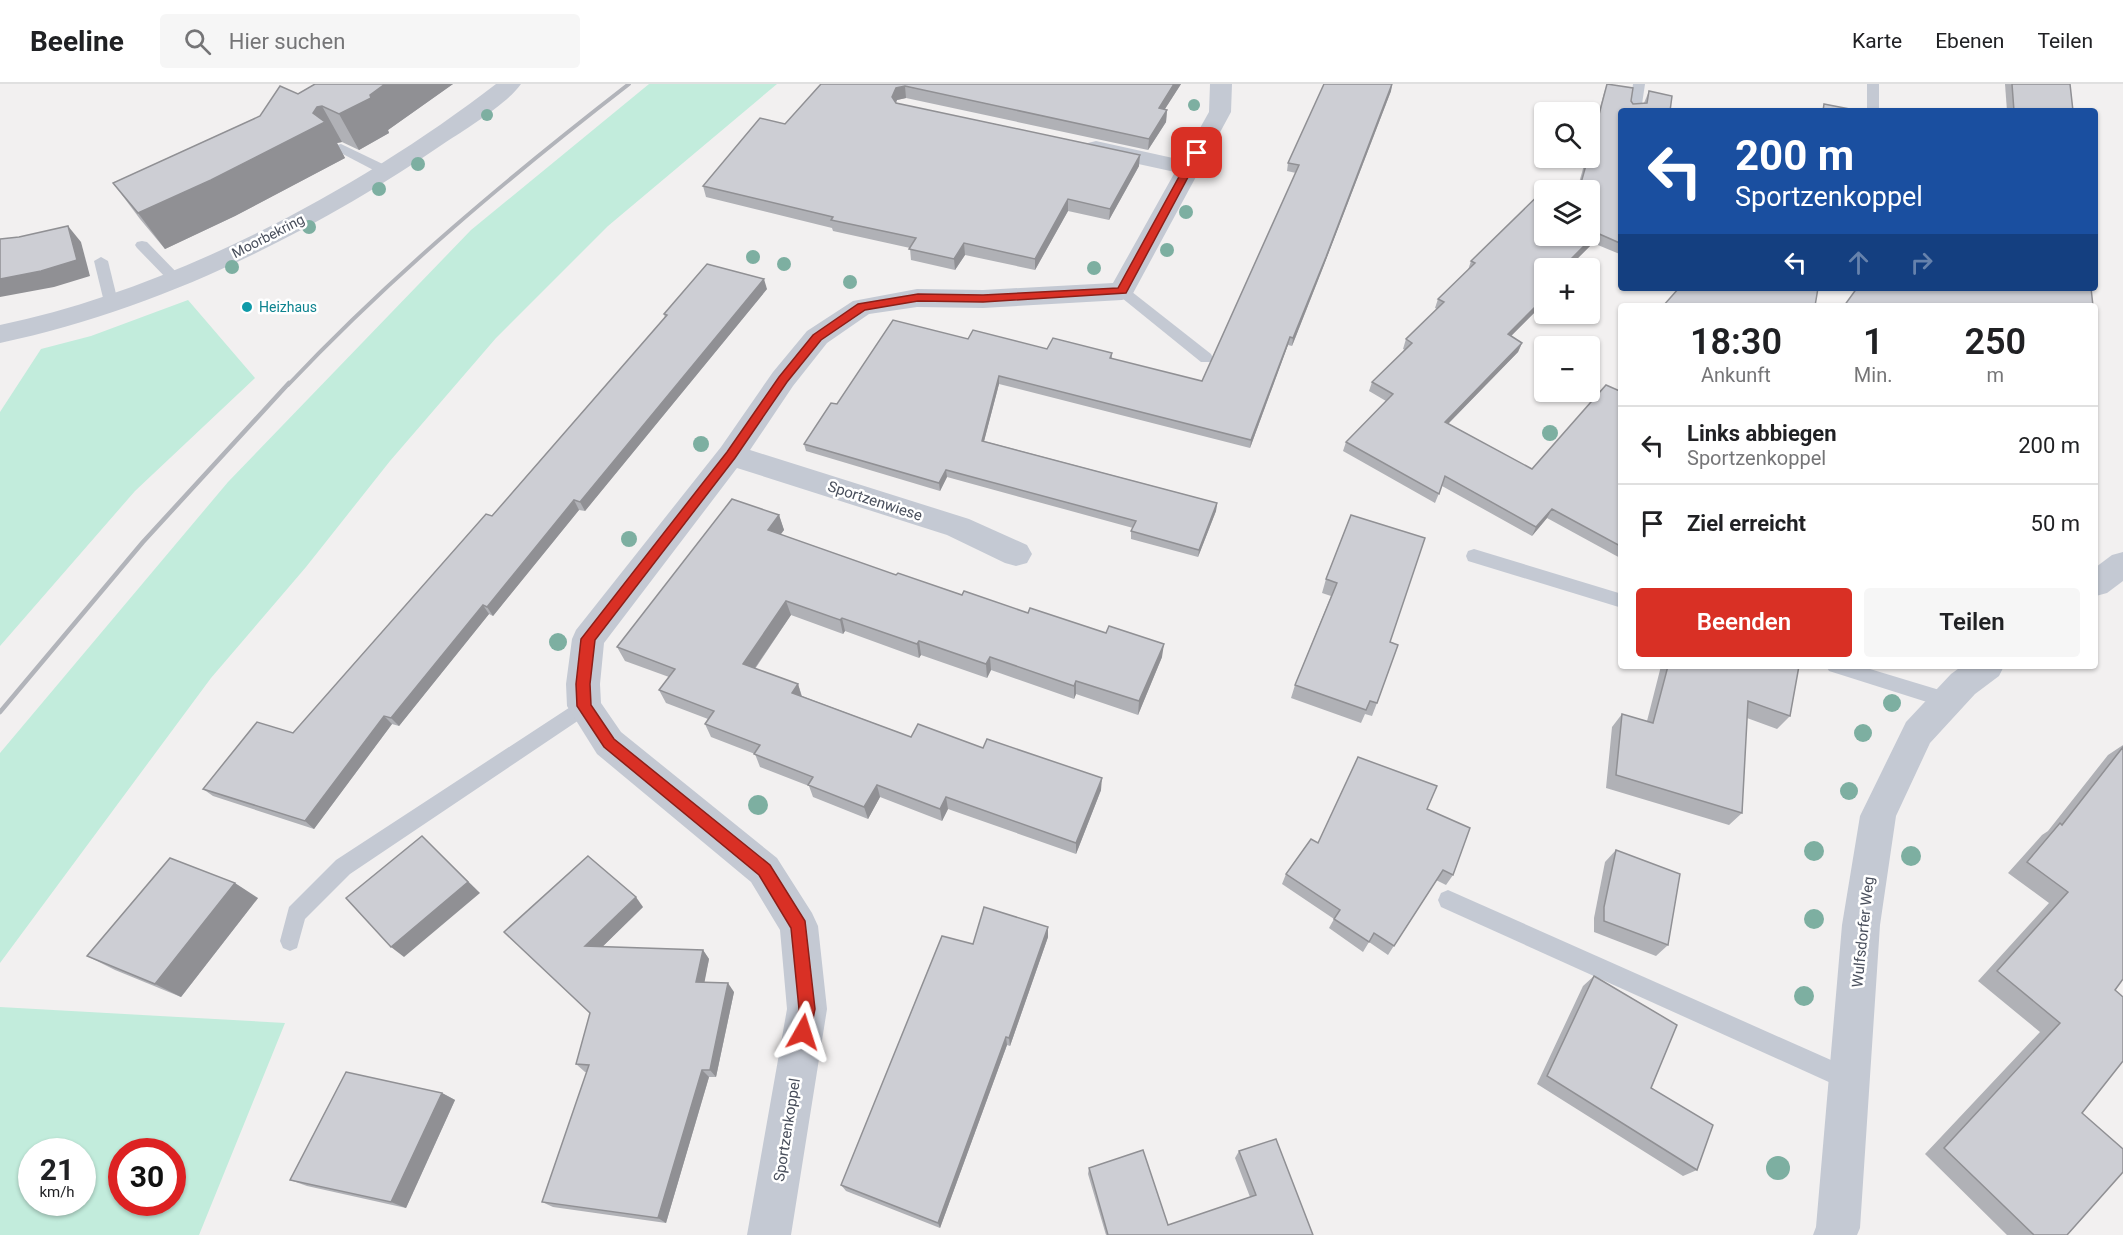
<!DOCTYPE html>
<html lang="de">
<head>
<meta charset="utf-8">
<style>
	body { margin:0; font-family:Roboto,sans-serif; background:#f6f6f6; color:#202124; height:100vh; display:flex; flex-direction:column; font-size:22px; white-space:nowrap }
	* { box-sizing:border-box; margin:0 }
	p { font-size:20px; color:#757577 }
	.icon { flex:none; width:33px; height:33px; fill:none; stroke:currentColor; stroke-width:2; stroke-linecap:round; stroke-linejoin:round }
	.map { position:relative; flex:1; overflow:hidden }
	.side { position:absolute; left:1618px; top:219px; width:480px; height:366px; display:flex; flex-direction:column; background:#fff; border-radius:6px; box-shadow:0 2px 4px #0004 }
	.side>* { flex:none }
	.banner { position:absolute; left:1618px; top:24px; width:480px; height:183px; border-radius:6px; box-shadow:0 2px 4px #0004; background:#1a4fa0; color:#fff; overflow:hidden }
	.tools { position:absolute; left:1534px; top:18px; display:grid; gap:12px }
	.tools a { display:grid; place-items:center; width:66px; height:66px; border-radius:6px; background:#fff; box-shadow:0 2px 4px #0004; font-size:30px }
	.speed { position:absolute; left:18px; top:1054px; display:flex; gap:12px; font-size:30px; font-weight:700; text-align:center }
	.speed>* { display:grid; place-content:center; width:78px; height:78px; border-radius:50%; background:#fff; box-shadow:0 2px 4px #0004; line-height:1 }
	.speed small { font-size:15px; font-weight:400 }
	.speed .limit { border:9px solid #d22; background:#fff; color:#111 }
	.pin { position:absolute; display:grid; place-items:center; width:51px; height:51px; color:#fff; margin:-26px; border-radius:12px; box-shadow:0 3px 9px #0006 }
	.me { position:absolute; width:66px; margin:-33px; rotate:6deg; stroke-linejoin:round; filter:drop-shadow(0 0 4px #0008) }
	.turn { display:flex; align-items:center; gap:21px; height:126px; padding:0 18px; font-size:27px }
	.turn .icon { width:78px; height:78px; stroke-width:2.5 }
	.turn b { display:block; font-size:42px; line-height:51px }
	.lanes { display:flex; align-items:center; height:57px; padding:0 18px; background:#0003; justify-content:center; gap:30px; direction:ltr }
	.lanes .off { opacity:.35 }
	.eta { display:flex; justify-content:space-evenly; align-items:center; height:102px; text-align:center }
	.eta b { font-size:36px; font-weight:600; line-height:42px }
	.primary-button { display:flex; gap:12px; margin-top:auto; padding:12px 18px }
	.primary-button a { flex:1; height:69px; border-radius:6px; background:#d93025; color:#fff; font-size:24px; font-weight:600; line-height:69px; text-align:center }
	.primary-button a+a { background:#f6f6f6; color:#202124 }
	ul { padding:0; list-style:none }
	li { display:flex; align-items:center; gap:18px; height:78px; padding:0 18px; border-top:2px solid #e0e0e0 }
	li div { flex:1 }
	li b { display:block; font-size:22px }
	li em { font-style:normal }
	header { display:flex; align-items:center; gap:36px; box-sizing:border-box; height:84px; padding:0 30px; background:#fff; border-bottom:2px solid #e0e0e0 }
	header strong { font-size:28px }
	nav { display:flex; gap:33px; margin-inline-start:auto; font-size:21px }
	.search { width:420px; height:54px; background:#f6f6f6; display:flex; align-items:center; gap:15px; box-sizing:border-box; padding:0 21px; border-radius:6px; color:#757577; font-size:22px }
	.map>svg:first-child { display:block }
	.green { fill:#c2ecdc; fill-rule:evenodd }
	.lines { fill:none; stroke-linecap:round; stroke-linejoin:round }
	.lane { fill:#c4c9d3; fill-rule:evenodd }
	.street { fill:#c4c9d3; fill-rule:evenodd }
	.rail-far1 { stroke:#b2b4ba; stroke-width:4 }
	.rail { stroke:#b2b4ba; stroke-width:4.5 }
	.tree { fill:#7dafa1 }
	.wall { fill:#b0b1b6 }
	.shaded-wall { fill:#909094 }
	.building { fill:#cdced4; stroke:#909094; stroke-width:1.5 }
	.route { fill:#d93025; stroke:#8d1f18; stroke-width:1.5 }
	.culture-dot { fill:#0f9aa8; stroke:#fff; stroke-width:2 }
	.labels { text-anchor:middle; stroke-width:5; stroke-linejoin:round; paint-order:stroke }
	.far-street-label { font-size:14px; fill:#494f5c; stroke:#fff }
	.far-culture-label { font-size:14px; fill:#0d838f; stroke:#fff; text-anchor:start }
	.street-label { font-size:15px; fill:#494f5c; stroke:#fff }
</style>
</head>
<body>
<header>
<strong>Beeline</strong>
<div class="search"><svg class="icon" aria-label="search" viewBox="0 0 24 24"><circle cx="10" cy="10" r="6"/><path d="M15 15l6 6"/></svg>Hier suchen</div>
<nav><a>Karte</a><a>Ebenen</a><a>Teilen</a></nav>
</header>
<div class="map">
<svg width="2123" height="1151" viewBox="0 0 2123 1151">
	<rect width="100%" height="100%" fill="#f2f0f0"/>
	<!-- green -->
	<g class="green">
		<path d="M649,0H777L608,142L496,254L390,377L306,483L211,594L0,879V669L228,398L471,146Z"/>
		<path d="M188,216L255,294L135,407L0,562V328L41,265L91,252Z"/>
		<path d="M0,923L285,939L199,1151H0ZM32,1068H82V1119H32ZM122,1068H172V1119H122Z"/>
	</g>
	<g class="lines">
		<!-- lane -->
		<g class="lane">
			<path d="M1633,0H1645L1641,27H1629Z"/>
			<rect x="1867" y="0" width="12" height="27"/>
			<path d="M341,60L391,84L392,87L391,90H381L337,67L335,64L337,61Z"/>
			<path d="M142,157L147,158L181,193L183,196L181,199H171L137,164L135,161L137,158Z"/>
			<path d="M101,173L108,177L119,222L112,227L105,222L94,177Z"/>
			<path d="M1122,202L1127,204L1211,270L1213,274L1211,278H1201L1117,210L1115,207L1117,204Z"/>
			<path d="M1474,465L1622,510V524L1468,477L1466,472L1468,467Z"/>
			<path d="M1826,582H1860L1956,611L1958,617L1956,623L1949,625L1829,587Z"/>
			<path d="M584,614L591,616L593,622L591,628L350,790L305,835L297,864L290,867L283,864L280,857L289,823L336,776Z"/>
			<path d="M1448,806L1858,988L1861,996L1858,1004L1850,1007L1842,1004L1441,823L1438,816L1441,809Z"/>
		</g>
		<!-- street -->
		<g class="street">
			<path d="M496,0H521C508,19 466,45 446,58C311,150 160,225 0,259V241C173,205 357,107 496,0Z"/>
			<path d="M1210,0H1232L1231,28L1131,213L1122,216L983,224L917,223L869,230L827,259L793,302L750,366L969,435L1027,461L1032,470L1027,479L1016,482L1005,479L947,451L737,384L604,559L600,600L601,619L621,648L777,774L812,829L818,842L827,925L791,1151H747L787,925L780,846L751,798L597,670L567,622L566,600L572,555L576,546L721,363L773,288L807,247L853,217L917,205L983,206L1113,199L1175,88L1088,69L1084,64L1088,59L1096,57L1182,76L1209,28Z"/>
			<path d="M2123,468V497L2107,509L2096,512V483L2112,471Z"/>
			<path d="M1962,582H2004L1999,592L1975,610L1930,659L1896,732L1880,841L1860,1144L1857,1151H1813L1816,1143L1842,841L1860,732L1906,638L1951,590Z"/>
		</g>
		<!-- rail-far1 -->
		<path class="rail-far1" d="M288,301C393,190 509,93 629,0"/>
		<!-- rail -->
		<path class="rail" d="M0,628L143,458L289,299"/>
	</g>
	<!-- trees -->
	<g class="tree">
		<circle cx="1194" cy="21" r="6"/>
		<circle cx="487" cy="31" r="6"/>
		<circle cx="418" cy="80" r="7"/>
		<circle cx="379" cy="105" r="7"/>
		<circle cx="1186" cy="128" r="7"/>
		<circle cx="309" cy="143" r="7"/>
		<circle cx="1167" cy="166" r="7"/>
		<circle cx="753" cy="173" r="7"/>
		<circle cx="784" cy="180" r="7"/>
		<circle cx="232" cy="183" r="7"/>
		<circle cx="1094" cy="184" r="7"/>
		<circle cx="850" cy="198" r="7"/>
		<circle cx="1550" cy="349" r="8"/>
		<circle cx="701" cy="360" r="8"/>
		<circle cx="629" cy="455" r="8"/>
		<circle cx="558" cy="558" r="9"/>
		<circle cx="1892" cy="619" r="9"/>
		<circle cx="1863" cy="649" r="9"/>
		<circle cx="1849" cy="707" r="9"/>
		<circle cx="758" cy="721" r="10"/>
		<circle cx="1814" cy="767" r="10"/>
		<circle cx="1911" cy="772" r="10"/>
		<circle cx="1814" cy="835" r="10"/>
		<circle cx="1804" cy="912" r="10"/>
		<circle cx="1778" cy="1084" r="12"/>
	</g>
	<!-- wall -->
	<g class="wall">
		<path d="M315,0H453L388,46L389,49L359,66L342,58L337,59L345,74L235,132L165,165L140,135L113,99L260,32Z"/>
		<path d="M821,0H1181L1164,26H1167L1166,38L1148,66L906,14L897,16L896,19L1139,82L1109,136L1068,127L1035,186L965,171L955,186L911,176L910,164L833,147L832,144L706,113L703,102L785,40Z"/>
		<path d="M1392,0L1391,7L1324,181L1292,262L1288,261L1250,364L999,300L984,357L1217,419L1216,427L1198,473L1131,455V447L1133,444L947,393L940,407L806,367L804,360L837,320L968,255L1047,265L1112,269V275L1202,297L1296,89L1287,87L1288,79Z"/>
		<path d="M1607,0L1633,20L1644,19L1649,7L1672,12L1622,27V171L1593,159L1541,211L1545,213L1541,222L1511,252L1522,259L1518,268L1448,340L1532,385L1622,308V475L1547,434L1532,452L1442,402L1435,419L1343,367L1346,358L1386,317L1369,307L1372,298L1405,266L1403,265L1406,255L1437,225L1435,224L1438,215L1468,186L1471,177L1545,152L1590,106H1577L1586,74H1590V60L1604,9Z"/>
		<path d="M2005,0H2070L2073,27H2007Z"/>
		<path d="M767,205L585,427L579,426L493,532L489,530L399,642L392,640L314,745L213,712L203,705L293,649L492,432L665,234L664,230Z"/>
		<path d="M779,431L784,446L780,450L896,491L1162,573L1138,631L1076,610L1074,615L991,586L987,594L921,571L919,574L845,547L843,550L791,531L755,585L798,600L802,612L911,653L1101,706L1076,770L948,725L942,737L880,713L868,735L813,713L809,702L760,683L755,670L711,653L705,640L708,635L666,619L659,606L669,593L625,577L617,563Z"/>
		<path d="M1351,431L1390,558L1377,619L1372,632L1365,630L1361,639L1291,614L1295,601L1331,512L1322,509L1326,495Z"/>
		<path d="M1661,582H1799L1790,632L1777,645L1747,634L1742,729L1729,741L1606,704L1612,643L1622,630L1647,637Z"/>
		<path d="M2123,661V895L2115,906L2082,1029L2067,1151H2007L1925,1070L2040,948L1978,897L2049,819L2008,789L2042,751L2048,747L2108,671Z"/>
		<path d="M1427,725L1453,791L1446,801L1436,796L1388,871L1369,858L1363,868L1329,844L1334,835L1282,800L1286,790L1318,759Z"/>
		<path d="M1616,766L1668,861L1656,872L1594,848V834L1605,778Z"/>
		<path d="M258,814L181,913L115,886L87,872Z"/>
		<path d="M643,823L602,863L703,866L709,875L704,898L734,908L716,993H709L666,1139L553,1123L542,1118L587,988H585L576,980L590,929L504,848Z"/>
		<path d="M1048,853L1010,962L1007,961L940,1144L846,1107L841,1101L973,860Z"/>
		<path d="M1594,892L1651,1004L1697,1086L1683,1092L1537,1000L1583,902Z"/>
		<path d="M442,1009L455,1016L406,1124L307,1102L290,1096Z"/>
		<path d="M1239,1067L1313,1151H1106L1088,1090L1089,1084L1168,1141L1250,1113L1235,1074Z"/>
	</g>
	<!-- shaded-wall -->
	<g class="shaded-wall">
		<path d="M385,0H453L388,46L389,49L359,66L339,30Z"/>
		<path d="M1174,0H1181L1158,36L1159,24Z"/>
		<path d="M1392,0L1391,7L1324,181L1292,262L1293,254Z"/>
		<path d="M905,2L906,14L897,16L893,24L892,13L896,4Z"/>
		<path d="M322,22L342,58L337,59L345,74L235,132L165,165L138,129L317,23Z"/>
		<path d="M1167,26L1166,38L1148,66L1149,55Z"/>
		<path d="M1140,71L1139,82L1109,136L1110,125Z"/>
		<path d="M1068,115V127L1035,186V175Z"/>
		<path d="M68,142L81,158L90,192L54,203L0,213V195Z"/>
		<path d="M1597,149L1593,159L1568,184H1562Z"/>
		<path d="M964,159L965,171L955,186L954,175Z"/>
		<path d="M764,195L767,205L585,427L580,418Z"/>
		<path d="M1545,202V207L1533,219L1537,209Z"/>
		<path d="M1545,213L1541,222L1504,259L1508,250Z"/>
		<path d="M1290,253L1288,261L1250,364L1251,356Z"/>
		<path d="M1522,259L1518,268L1441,347L1445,338Z"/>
		<path d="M999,292V300L982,365V357Z"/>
		<path d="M946,386L947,393L940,407L939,399Z"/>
		<path d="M574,416L579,426L493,532L487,523Z"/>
		<path d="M1217,419L1216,427L1198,473L1199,466Z"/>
		<path d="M1552,425L1547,434L1532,452L1536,443Z"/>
		<path d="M779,431L784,446L773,461L768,446Z"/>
		<path d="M786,517L791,531L748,594L743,580Z"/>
		<path d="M483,521L489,530L399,642L391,634Z"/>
		<path d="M842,534L845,547L843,550L840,536Z"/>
		<path d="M919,557L921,571L919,574L917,560Z"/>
		<path d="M1164,560L1162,573L1138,631L1139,617Z"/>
		<path d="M990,573L991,586L987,594L986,580Z"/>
		<path d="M1076,597V610L1074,615V602Z"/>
		<path d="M798,600L802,614L792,609Z"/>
		<path d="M384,632L392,640L314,745L305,737Z"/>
		<path d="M1102,694L1101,706L1076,770V759Z"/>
		<path d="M877,701L880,713L868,735L864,723Z"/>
		<path d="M946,713L948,725L942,737L940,725Z"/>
		<path d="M422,752L480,809L404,873L391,863Z"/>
		<path d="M235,799L258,814L181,913L155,900Z"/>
		<path d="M636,813L643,823L594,871L585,862Z"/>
		<path d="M1048,843V853L1010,962L1009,954Z"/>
		<path d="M703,866L709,875L703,906L696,898Z"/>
		<path d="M728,899L734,908L716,993L710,986Z"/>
		<path d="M1006,953L1007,961L940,1144L938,1139Z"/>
		<path d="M702,986L709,993L666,1139L658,1134Z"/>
		<path d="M442,1009L455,1016L406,1124L391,1118Z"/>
	</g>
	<!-- building -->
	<g class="building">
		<path d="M315,0H385L370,11L371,14L339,30L322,22L317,23L313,29L325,38L211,96L138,129L113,99L260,32L280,2L298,10Z"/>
		<path d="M821,0H1174L1159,24L1167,26L1149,55L905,2L896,4L892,13L896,19L1140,71L1110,125L1068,115L1035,175L964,159L954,175L909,165L916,154L831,136L833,133L703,102L760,34L785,40Z"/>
		<path d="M1324,0H1392L1326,173L1293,254L1290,253L1251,356L999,292L982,357L1217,419L1199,466L1131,447L1136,437L946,386L939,399L804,360L831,319L837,320L893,236L968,255L973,246L1047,265L1053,254L1112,269L1110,274L1202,297L1299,81L1288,79Z"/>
		<path d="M1607,0L1633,4L1631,17L1633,20L1647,19L1649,7L1672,12L1670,27H1622V160L1597,149L1562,184H1545V202L1537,209L1545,213L1508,250L1522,259L1445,338L1532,385L1606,301L1622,308V463L1552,425L1536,443L1445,392L1439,410L1346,358L1393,310L1372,298L1412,259L1406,255L1444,218L1438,215L1475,179L1471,177L1552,98L1571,106H1545V152H1590V106H1579L1588,74H1590V65Z"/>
		<path d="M2012,0H2070L2073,27H2014Z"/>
		<path d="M1824,20L1860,27H1823Z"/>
		<path d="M68,142L77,176L41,187L0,195V155L19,153Z"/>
		<path d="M707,180L764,195L580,418L574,416L487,523L483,521L391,634L384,632L305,737L203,705L257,638L293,649L486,430L492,432L667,231L664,230Z"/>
		<path d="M1679,204H1818L1815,222H1663Z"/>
		<path d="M1857,204H2091L2093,222H1844Z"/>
		<path d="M732,415L779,431L768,446L896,491L898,489L962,511L964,507L1028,529L1030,524L1106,549L1109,542L1164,560L1139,617L1076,597L1074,602L990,573L986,580L919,557L917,560L842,534L840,536L786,517L743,580L798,600L792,609L911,653L918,640L983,664L987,655L1102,694L1076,759L946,713L940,725L877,701L864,723L808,701L813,693L754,670L760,661L705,640L714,627L659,606L675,585L617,563Z"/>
		<path d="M1351,431L1425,454L1390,558L1398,561L1377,619L1370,617L1366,626L1295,601L1337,499L1326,495Z"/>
		<path d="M1668,582H1799L1790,632L1748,617L1742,729L1616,691L1622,630L1653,639Z"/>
		<path d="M2123,663V895L2115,906L2123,913V977L2082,1029L2123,1065V1088L2067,1151H2034L1944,1064L2060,939L1997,887L2068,808L2027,778L2060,739L2062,741Z"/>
		<path d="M1358,673L1437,702L1427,725L1470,744L1453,791L1443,786L1394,862L1374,849L1369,858L1334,835L1340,826L1286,790L1311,755L1318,759Z"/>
		<path d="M422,752L468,798L391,863L346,814Z"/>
		<path d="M1616,766L1680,790L1668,861L1604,837V823Z"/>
		<path d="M588,772L636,813L585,862L703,866L696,898L728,899L710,986H702L658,1134L542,1118L589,981L576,980L590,929L504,848Z"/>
		<path d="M170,774L235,799L155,900L87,872Z"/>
		<path d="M984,823L1048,843L1009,954L1006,953L938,1139L841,1101L942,852L973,860Z"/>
		<path d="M1594,892L1677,941L1651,1004L1713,1041L1697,1086L1547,992Z"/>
		<path d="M346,988L442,1009L391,1118L290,1096Z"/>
		<path d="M1276,1055L1313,1151H1108L1089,1084L1143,1066L1168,1141L1256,1111L1239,1067Z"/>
	</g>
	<!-- route -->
	<path class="route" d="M1197,66L1201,69L1126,209L983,218L918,217L865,226L821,256L787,298L735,374L595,556L590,600L591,621L614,655L770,781L805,837L815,925L809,954L803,956L797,954L795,948L799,925L791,844L759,791L604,663L577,622L576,600L581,555L727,368L779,293L813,251L858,220L918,210L983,211L1118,204L1192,69Z"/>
	<!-- markers -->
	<circle class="culture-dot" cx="247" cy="223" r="6"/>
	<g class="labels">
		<!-- far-street labels -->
		<g class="far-street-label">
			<text transform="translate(268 152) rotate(-27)" y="5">Moorbekring</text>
		</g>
		<!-- far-culture labels -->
		<g class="far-culture-label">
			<text x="259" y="228">Heizhaus</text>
		</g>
		<!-- street labels -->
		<g class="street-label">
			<text transform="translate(875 417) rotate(18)" y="5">Sportzenwiese</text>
			<text transform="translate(1863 848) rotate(-84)" y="5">Wulfsdorfer Weg</text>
			<text transform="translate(787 1046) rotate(-81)" y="5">Sportzenkoppel</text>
		</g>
	</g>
</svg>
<div class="tools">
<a><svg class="icon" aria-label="search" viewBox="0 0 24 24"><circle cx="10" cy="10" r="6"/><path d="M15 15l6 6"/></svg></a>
<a><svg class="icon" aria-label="layers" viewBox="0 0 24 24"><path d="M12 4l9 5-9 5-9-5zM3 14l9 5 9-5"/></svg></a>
<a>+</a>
<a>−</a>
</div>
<div class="speed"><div>21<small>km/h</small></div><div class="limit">30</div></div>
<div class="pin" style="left:1197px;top:69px;background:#d93025"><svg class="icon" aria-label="arrive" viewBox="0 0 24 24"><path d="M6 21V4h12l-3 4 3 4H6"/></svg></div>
<svg class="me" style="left:803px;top:948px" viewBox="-20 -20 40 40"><path d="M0-17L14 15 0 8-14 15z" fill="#d93025" stroke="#fff" stroke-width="4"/></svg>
<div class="banner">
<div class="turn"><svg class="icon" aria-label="left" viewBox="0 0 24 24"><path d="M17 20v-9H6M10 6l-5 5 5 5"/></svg><div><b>200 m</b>Sportzenkoppel</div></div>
<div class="lanes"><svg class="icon" aria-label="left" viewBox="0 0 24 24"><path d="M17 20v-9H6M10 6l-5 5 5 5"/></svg><svg class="icon off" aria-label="ahead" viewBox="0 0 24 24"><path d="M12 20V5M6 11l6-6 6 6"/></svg><svg class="icon off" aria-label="right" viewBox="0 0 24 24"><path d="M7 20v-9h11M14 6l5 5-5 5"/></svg></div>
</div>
<section class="side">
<div class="eta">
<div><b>18:30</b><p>Ankunft</p></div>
<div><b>1</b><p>Min.</p></div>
<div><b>250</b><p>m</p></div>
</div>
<ul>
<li><svg class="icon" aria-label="left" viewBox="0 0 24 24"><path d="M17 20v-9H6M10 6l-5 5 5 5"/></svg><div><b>Links abbiegen</b><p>Sportzenkoppel</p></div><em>200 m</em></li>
<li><svg class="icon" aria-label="arrive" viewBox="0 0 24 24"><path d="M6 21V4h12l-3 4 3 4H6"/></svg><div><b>Ziel erreicht</b></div><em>50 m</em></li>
</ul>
<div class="primary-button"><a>Beenden</a><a>Teilen</a></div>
</section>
</div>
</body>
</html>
